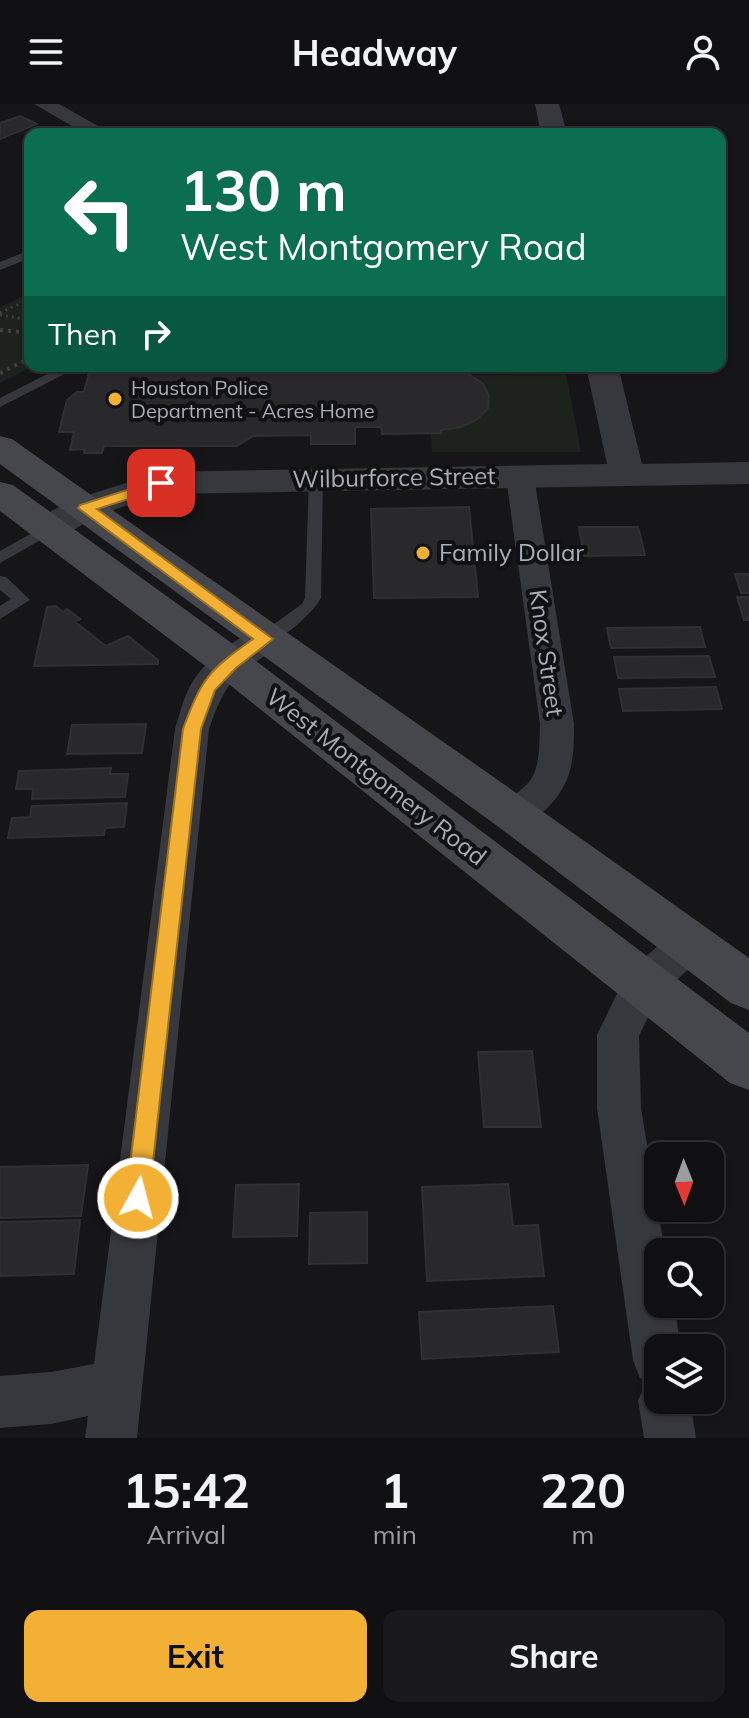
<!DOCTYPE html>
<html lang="en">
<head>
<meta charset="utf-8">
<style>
	body { margin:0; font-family:Mulish,sans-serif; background:#19191b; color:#f1f3f6; height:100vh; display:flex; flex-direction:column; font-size:30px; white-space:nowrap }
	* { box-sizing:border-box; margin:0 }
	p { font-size:26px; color:#9c9d9f }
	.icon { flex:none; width:44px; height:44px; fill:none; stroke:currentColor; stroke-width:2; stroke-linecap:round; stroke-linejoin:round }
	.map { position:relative; height:1334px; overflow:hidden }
	.details { display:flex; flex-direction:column; background:#101012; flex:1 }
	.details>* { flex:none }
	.hud { position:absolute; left:24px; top:24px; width:702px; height:244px; border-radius:16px; box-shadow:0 2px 6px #0004,0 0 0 2px #303032; background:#0b6e4f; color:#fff; overflow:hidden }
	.needle { width:52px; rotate:179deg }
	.buttons { position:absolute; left:644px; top:1038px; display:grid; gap:16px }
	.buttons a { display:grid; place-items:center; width:80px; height:80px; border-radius:16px; background:#101012; box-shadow:0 2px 6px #0004,0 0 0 2px #303032; font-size:40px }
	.pin { position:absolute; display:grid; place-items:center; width:68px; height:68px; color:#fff; margin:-34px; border-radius:16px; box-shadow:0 4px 12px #0006 }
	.me { position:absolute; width:88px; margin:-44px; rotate:7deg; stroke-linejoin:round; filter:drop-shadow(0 0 6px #0008) }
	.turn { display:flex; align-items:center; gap:28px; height:168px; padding:0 24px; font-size:36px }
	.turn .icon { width:104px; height:104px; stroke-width:2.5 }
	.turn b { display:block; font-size:56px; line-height:68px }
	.then { display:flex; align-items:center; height:76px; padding:0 24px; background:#0003; gap:16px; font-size:30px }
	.eta { display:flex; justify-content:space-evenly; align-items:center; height:136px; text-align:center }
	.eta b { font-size:48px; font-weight:700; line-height:56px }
	.primary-button { display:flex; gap:16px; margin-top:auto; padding:16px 24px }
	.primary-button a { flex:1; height:92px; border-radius:16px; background:#f2b134; color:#111; font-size:32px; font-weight:700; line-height:92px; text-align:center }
	.primary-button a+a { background:#19191b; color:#f1f3f6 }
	header { display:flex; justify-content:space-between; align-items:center; height:104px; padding:0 24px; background:#101012; font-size:36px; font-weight:700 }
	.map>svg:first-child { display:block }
	.green { fill:#1c231d }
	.building { fill:#29292c; stroke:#303034; stroke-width:2 }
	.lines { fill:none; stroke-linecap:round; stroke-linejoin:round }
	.path-far1 { stroke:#3d3f44; stroke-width:3; stroke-dasharray:2 4; stroke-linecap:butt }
	.path { stroke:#3d3f44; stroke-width:4; stroke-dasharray:3 5; stroke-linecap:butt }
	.service { fill:#37383d; fill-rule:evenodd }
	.minor { fill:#37383d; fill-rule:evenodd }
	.tertiary { fill:#37383d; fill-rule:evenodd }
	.secondary { fill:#45474d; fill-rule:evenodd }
	.route { fill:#f2b134; stroke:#9d7322; stroke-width:2 }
	.poi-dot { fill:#f2b134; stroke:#111113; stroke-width:3 }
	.labels { text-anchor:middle; stroke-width:8; stroke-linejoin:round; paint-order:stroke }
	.far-poi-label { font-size:20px; fill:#a8adb8; stroke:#111113; text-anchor:start }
	.street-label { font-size:24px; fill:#a8adb8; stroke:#111113 }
	.poi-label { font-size:24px; fill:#a8adb8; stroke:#111113; text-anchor:start }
</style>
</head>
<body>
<header><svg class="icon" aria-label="menu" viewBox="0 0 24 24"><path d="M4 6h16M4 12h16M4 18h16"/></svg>Headway<svg class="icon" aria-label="person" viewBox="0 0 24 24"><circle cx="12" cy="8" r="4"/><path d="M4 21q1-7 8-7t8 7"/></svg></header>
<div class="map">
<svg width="749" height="1334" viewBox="0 0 749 1334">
	<rect width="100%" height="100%" fill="#161618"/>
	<!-- green -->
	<g class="green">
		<path d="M30,189V262H33L0,279V203Z"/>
		<path d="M566,270L581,348H432L431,330L440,329L441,326L488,304C490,287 484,280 470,271Z"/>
	</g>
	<!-- building -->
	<g class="building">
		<path d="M20,12L37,20L0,35V19Z"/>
		<path d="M455,24H492L494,30H455Z"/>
		<path d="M285,262L452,264L470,271L483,280L489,292L488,304L478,315L461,323L441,326V329L382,330L381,323H355V340H311V331L253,332L237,342H104L102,349H84L85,345L70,346L74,328H59L67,296L77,288H84L89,268H96L97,265L268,264L274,268H284Z"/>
		<path d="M469,403L478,493L374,494L371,405Z"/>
		<path d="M579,423H638L645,451L584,452Z"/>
		<path d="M735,470H749V489H741Z"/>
		<path d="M737,493H749V516H744Z"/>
		<path d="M56,502L63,508L67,505L80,515L75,518L106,542L128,532L158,556V560L34,562L47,503Z"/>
		<path d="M700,523L705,543L611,544L607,524Z"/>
		<path d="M709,552L715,573L618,574L614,553Z"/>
		<path d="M716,583L722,605L623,607L619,585Z"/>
		<path d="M146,620L142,649L67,650L72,621Z"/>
		<path d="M111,664L110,670H128L125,693L32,695L33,685H16L19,667Z"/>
		<path d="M127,699L124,723L105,724L104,731L8,734L12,714L30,713L32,702Z"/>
		<path d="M532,947L541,1023H484L478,948Z"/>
		<path d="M88,1061L81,1112L0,1114V1063Z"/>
		<path d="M299,1080L297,1132L233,1133L236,1081Z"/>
		<path d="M508,1080L513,1122L538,1121L544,1172L427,1177L422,1083Z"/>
		<path d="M367,1108V1159L309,1160L310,1109Z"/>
		<path d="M80,1116L74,1170L0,1172V1118Z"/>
		<path d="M553,1202L559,1248L422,1255L419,1208Z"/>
	</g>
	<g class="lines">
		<!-- path-far1 -->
		<g class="path-far1">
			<path d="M0,209L30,195"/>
			<path d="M0,211L30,216"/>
		</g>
		<!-- path -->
		<g class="path">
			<path d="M0,226L30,229"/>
			<path d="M0,269L30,254"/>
		</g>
		<!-- service -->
		<g class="service">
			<path d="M30,146V154L0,166V158Z"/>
			<path d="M63,262H80L0,303V294Z"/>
			<path d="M316,370L323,375L321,494C313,509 277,543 259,539L257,535L259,531L302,500L305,494L309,375Z"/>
			<path d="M48,420L56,425L53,429L0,459V447Z"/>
			<path d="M0,472L6,473L30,496L0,515V502L11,495L0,486Z"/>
		</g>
		<!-- minor -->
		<g class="minor">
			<path d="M34,0H59L112,30H86Z"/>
			<path d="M520,364L530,367L534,373L574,620C574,660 572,682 541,710C528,723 520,727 503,722L497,711C505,696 518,690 529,678C541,663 539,638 540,620L506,373L510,367Z"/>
			<path d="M265,523L277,527L281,535C272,551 254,557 241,568C223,585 217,603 209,625L137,1334H85L88,1312L51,1320L0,1324V1272L51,1268L94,1260L175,625C180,609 184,591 193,577C208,554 239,531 265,523Z"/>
			<path d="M688,822L702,828L708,840L702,852L657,895L639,932L641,1004L665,1148H658V1200H674L681,1244H658V1296H690L696,1334H644L638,1296L648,1277L640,1274L633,1256L597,1004V931L627,869L674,828Z"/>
		</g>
		<!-- tertiary -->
		<g class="tertiary">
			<path d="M535,0H559L567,30H541Z"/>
			<path d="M586,262H618L642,360L749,358V380L164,390C142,397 119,403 98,412C75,422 61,441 35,434L30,425L35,416L72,396L161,368L607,360Z"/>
		</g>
		<!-- secondary -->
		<g class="secondary">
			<path d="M0,332L12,335C257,509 505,679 749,854V906L731,899L500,724L0,360Z"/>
			<path d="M0,378L13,381L244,548L749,929V986L730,979L216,570L0,407Z"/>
		</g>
	</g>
	<!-- route -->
	<path class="route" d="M161,375L168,379L166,383L97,405L273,535L236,564L215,586L201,625L149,1094L146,1102L138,1106L129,1102L126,1094L183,625C202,574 208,567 253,535L78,404L80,401Z"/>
	<!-- markers -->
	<g class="poi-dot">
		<circle cx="115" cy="295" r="8"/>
		<circle cx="423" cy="449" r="8"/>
	</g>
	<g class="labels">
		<!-- far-poi labels -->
		<g class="far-poi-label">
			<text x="131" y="291">Houston Police<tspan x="131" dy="23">Department - Acres Home</tspan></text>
		</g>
		<!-- street labels -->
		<g class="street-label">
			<text transform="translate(394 374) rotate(-1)" y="8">Wilburforce Street</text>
			<text transform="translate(546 549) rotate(82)" y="8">Knox Street</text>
			<text transform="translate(376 673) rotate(38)" y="8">West Montgomery Road</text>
		</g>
		<!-- poi labels -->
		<g class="poi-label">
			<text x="439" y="457">Family Dollar</text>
		</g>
	</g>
</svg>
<div class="buttons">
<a><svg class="needle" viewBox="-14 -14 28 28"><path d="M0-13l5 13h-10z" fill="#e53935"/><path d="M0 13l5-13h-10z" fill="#9c9d9f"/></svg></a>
<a><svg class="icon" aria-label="search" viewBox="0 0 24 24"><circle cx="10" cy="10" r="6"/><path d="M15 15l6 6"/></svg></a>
<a><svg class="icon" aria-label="layers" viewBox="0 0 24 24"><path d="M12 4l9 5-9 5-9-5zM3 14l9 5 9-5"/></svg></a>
</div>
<div class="pin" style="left:161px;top:379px;background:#d93025"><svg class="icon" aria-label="arrive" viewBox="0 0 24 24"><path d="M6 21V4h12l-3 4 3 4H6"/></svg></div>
<svg class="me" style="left:138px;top:1094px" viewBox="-20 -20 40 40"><circle r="17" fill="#f2b134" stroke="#fff" stroke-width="3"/><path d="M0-11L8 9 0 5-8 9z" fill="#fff"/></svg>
<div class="hud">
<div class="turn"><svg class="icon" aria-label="left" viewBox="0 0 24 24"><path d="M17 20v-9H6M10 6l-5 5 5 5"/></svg><div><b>130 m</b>West Montgomery Road</div></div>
<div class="then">Then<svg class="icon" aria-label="right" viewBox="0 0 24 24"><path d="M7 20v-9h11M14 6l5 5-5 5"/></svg></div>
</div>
</div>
<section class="details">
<div class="eta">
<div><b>15:42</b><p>Arrival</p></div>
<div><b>1</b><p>min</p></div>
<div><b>220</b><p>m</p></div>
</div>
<div class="primary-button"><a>Exit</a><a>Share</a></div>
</section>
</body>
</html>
